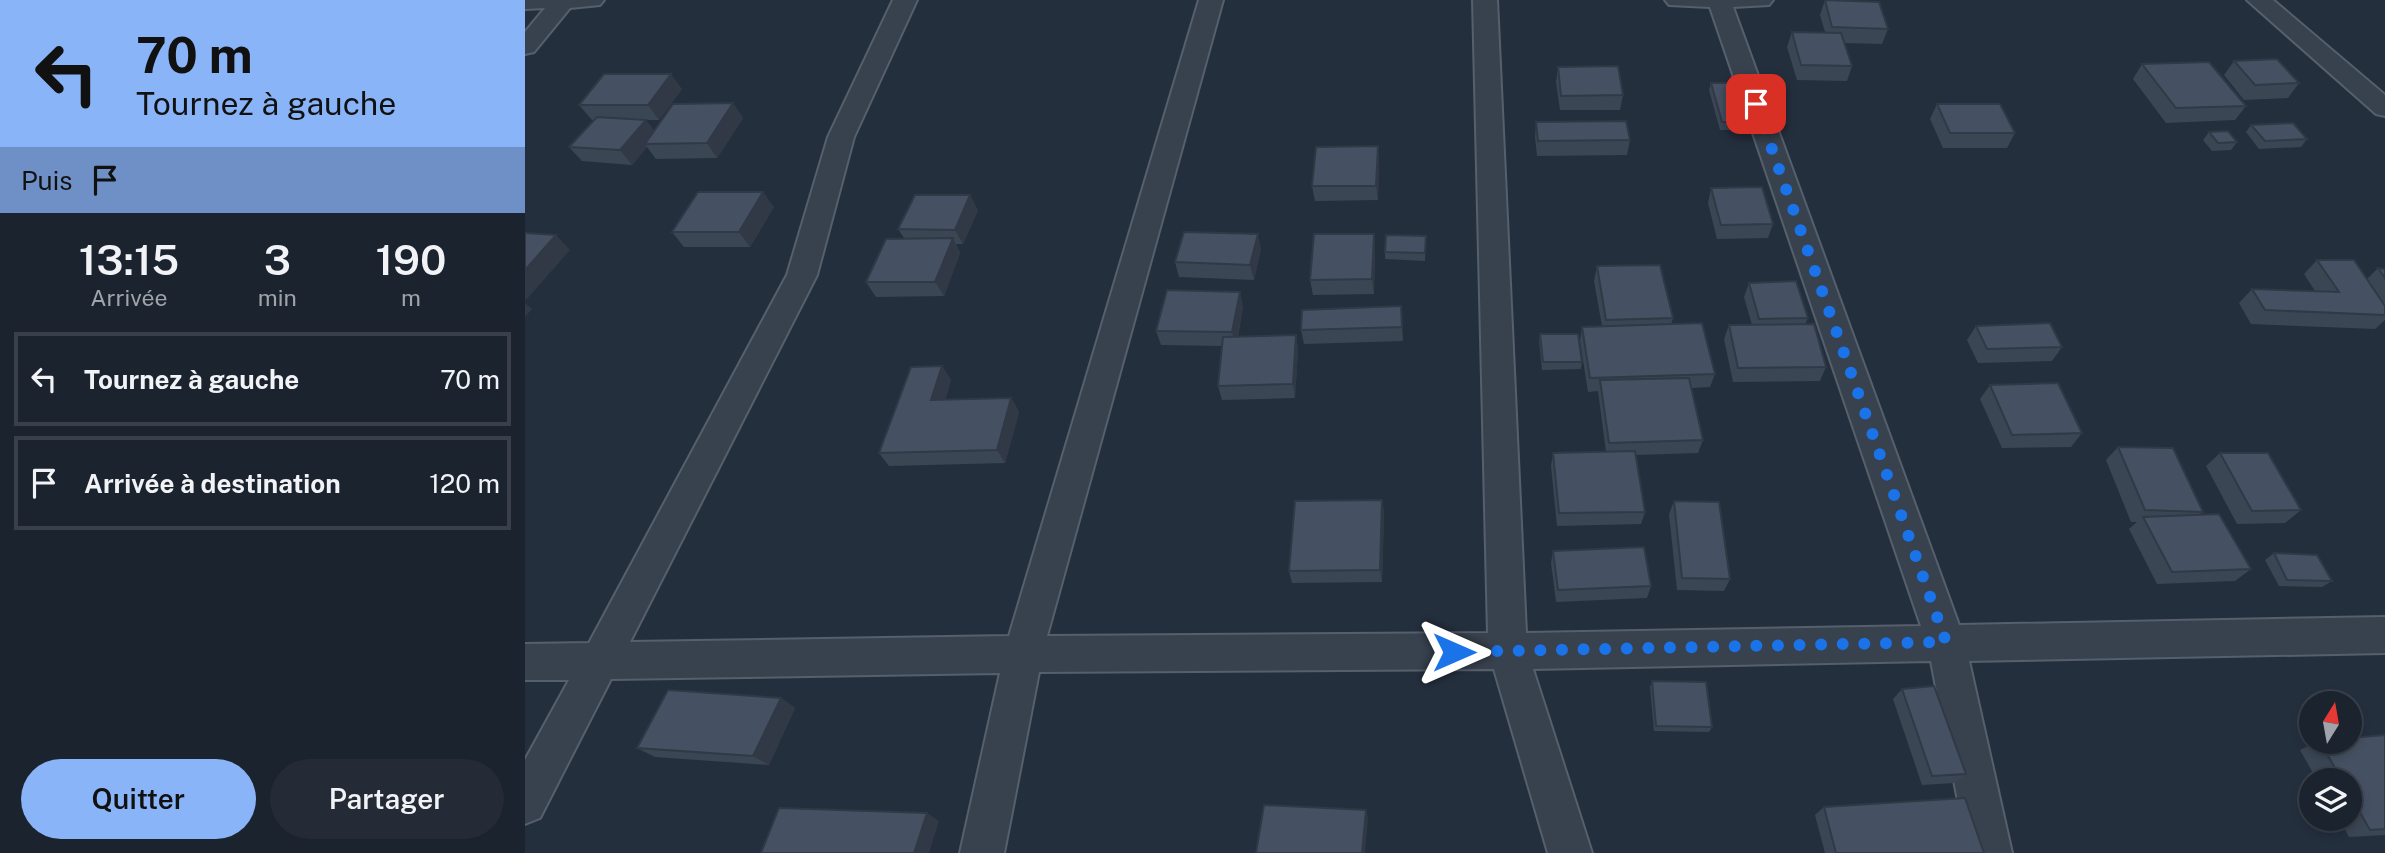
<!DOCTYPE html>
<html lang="fr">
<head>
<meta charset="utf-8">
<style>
	body { margin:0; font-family:"Public Sans",sans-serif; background:#242b36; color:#f1f3f6; height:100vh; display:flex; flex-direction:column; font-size:26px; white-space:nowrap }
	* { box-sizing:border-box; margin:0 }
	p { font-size:23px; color:#a0a4aa }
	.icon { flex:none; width:38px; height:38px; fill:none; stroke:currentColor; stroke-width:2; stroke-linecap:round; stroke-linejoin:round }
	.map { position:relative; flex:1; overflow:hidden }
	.panel { display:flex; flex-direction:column; background:#1b232e; width:525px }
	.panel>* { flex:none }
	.hud { background:#8ab4f8; color:#111; overflow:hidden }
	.needle { width:46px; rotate:11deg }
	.controls { position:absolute; left:1774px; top:691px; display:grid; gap:14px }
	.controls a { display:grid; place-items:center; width:63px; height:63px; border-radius:50%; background:#1b232e; box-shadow:0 4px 10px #0003,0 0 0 2px #39404a; font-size:35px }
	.pin { position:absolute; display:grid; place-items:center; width:60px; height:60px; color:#fff; margin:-30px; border-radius:14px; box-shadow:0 4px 10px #0006 }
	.me { position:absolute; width:77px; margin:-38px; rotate:90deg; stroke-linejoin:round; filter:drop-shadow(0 0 5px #0008) }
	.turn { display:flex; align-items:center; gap:24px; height:147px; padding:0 21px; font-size:32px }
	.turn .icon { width:91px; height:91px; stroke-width:2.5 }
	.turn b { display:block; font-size:49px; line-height:60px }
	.then { display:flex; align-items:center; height:66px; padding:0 21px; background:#0003; gap:14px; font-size:26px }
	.eta { display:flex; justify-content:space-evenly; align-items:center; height:119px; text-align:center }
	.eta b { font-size:42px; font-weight:600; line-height:49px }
	.action { display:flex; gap:14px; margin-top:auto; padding:14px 21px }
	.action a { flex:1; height:80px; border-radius:42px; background:#8ab4f8; color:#111; font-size:28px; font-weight:600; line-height:80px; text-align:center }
	.action a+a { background:#242b36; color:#f1f3f6 }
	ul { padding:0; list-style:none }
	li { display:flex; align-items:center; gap:21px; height:94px; margin:0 14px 10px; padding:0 7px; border:4px solid #39404a; border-radius:0px }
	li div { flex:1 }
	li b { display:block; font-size:26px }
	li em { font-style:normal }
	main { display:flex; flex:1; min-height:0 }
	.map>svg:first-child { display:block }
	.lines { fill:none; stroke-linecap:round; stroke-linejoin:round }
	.minor-casing { stroke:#565f6c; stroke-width:4 }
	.minor { fill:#38414e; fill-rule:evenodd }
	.wall { fill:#3b4654 }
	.shaded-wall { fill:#303945 }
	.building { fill:#455162; stroke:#303945; stroke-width:2 }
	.route { stroke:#1a73e8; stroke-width:12; stroke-dasharray:0 21.6 }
</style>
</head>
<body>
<main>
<section class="panel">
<div class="hud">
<div class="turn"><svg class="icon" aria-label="left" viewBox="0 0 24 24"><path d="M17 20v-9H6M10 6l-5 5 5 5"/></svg><div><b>70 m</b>Tournez à gauche</div></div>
<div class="then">Puis<svg class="icon" aria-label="arrive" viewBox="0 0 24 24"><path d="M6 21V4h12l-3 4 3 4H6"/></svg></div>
</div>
<div class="eta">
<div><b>13:15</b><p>Arrivée</p></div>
<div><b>3</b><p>min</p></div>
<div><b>190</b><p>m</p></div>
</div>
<ul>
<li><svg class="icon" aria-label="left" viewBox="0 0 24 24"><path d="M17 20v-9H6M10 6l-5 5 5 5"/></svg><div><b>Tournez à gauche</b></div><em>70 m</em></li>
<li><svg class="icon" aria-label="arrive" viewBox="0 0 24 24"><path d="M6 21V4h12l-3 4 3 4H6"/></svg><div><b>Arrivée à destination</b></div><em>120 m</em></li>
</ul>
<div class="action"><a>Quitter</a><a>Partager</a></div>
</section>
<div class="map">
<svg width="1860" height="853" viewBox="0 0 1860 853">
	<rect width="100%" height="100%" fill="#242f3e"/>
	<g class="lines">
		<!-- minor casing -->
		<g class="minor-casing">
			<g id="minor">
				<path d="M0,0H79L75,5L45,8L9,52L0,54V32L20,8L0,9Z"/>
				<path d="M368,0H392L329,137L292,275L105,642L484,636L674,0H698L522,636L963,633L948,0H972L1001,633L1396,626L1185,7L1144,5L1140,0H1248L1244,5L1208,7L1434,625L1860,617V653L1444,661L1487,853H1443L1406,661L1008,669L1067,853H1023L969,669L514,672L479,853H435L475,673L86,679L15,818L0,824V760L44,680H0V644L64,643L262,275L303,137Z"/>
				<path d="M1722,0H1748L1860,95V116L1851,114Z"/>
			</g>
		</g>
		<!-- minor -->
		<use href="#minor" class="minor"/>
	</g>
	<!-- wall -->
	<g class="wall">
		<path d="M1300,0L1363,29L1357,44L1319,43L1327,66L1322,81L1272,80L1262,47L1267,32H1300L1295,15Z"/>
		<path d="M1709,61L1774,83L1763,98L1719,100L1699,75Z"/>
		<path d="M1617,64L1721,106L1710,120L1641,123L1608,79Z"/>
		<path d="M1033,67L1098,95L1095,110H1035L1031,82Z"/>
		<path d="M1186,83L1216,122L1214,130H1195L1184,90Z"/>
		<path d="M157,89L134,120H107L129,131L208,103L218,118L192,158L131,159L122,147L107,165L57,161L44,147L70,120H67L54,105Z"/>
		<path d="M1412,104L1490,133L1482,148H1418L1405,119Z"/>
		<path d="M1011,122L1105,140L1102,155L1012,156L1010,137Z"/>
		<path d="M1726,125L1782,139L1776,147L1734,149L1721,132Z"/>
		<path d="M1684,132L1712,142L1706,150L1687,151L1678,140Z"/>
		<path d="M853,146L854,161L853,200L790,201L787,186Z"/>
		<path d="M1186,188L1248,224L1243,238L1192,239L1183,203Z"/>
		<path d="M249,207L225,247H159L147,232Z"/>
		<path d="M453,210L438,244H431L435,253L419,296L351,297L341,282L379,238L373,229Z"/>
		<path d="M849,234L850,248L849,294L788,295L785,280Z"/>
		<path d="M901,236L900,261L860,259V252Z"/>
		<path d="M736,249L729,280L654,277L650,262Z"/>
		<path d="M1792,260L1842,279L1853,268L1860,269V320L1850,329L1726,324L1714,303L1727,289L1790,291L1779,274Z"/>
		<path d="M1072,266L1148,318L1146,324L1190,374L1185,387L1166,388L1178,440L1173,453L1110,455L1120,512L1116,524L1032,526L1026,466L1028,453L1081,452L1073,391L1063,392L1055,341L1057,327L1077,326L1069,281Z"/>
		<path d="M1224,283L1283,318L1280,324L1301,367L1295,381L1208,382L1199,339L1204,325H1227L1219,297Z"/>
		<path d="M718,306L713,337L771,335L773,349L770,398L697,400L693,386L697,346L636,345L631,331Z"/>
		<path d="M876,306L878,341L779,344L776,330Z"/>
		<path d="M1451,326L1537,347L1527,361L1453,363L1442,340Z"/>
		<path d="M1015,334L1057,362L1056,369L1017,370L1014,341Z"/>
		<path d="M417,366L426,380L420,400L486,398L494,412L480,463L364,466L354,453Z"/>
		<path d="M1465,385L1557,433L1546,447L1477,448L1455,399Z"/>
		<path d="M1593,447L1678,512L1675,514L1726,569L1710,581L1632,584L1604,529L1612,522H1606L1581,460Z"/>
		<path d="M1695,453L1776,510L1760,523L1712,524L1681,466Z"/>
		<path d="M857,500L859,513L857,582L767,583L764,571Z"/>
		<path d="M1149,501L1205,579L1199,591L1152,590L1144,514Z"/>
		<path d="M1028,551L1126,586L1122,598L1031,602L1026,563Z"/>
		<path d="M1749,553L1807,581L1797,587L1754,586L1740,560Z"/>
		<path d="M1127,681L1187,727L1184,732L1129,731L1125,687Z"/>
		<path d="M1377,689L1441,774L1429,783L1397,785L1368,699Z"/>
		<path d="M256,698L270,708L244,765L130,757L112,748Z"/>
		<path d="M1860,735V835L1824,837L1814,819H1825V780H1792L1775,750L1791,742H1825Z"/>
		<path d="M1299,807L1459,853H1300L1290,815Z"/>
	</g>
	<!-- shaded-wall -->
	<g class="shaded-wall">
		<path d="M146,74L157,89L134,120L123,105Z"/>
		<path d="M208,103L218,118L192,158L182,143Z"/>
		<path d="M121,120L133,135L120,144L122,147L107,165L95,150Z"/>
		<path d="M853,146L854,161L853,200L851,186Z"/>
		<path d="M238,192L249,207L225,247L214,232Z"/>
		<path d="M445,195L453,210L438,244L430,230Z"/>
		<path d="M733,234L736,249L729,280L725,265Z"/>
		<path d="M849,234L850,248L849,294L847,279Z"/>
		<path d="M31,235L45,250L1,300L0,299V270Z"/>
		<path d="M428,238L435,253L419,296L410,282Z"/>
		<path d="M715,292L718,306L711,346L707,332Z"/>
		<path d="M0,303L7,309L0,317Z"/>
		<path d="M771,335L773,349L770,398L768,384Z"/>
		<path d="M417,366L426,380L415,414L406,400Z"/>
		<path d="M486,398L494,412L480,463L472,450Z"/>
		<path d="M857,500L859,513L857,582L855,570Z"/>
		<path d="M256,698L270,708L244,765L228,756Z"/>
		<path d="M841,810L843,818L840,853H837Z"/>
		<path d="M402,813L414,821L404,853H389Z"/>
	</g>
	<!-- building -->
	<g class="building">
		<path d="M1300,0L1354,2L1363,29L1307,27Z"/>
		<path d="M1267,32L1316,33L1327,66L1276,65Z"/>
		<path d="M1752,59L1774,83L1730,85L1709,61Z"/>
		<path d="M1684,62L1721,106L1651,108L1617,64Z"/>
		<path d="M1093,66L1098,95L1036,96L1033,67Z"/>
		<path d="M79,74H146L123,105H54Z"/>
		<path d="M1186,83H1204L1216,122H1197Z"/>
		<path d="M208,103L182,143L120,144L148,104Z"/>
		<path d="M1412,104H1475L1490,133H1425Z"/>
		<path d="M72,117L121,120L95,150L44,147Z"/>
		<path d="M1101,121L1105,140L1013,141L1011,122Z"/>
		<path d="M1768,123L1782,139L1740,141L1726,125Z"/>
		<path d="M1703,131L1712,142L1693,143L1684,132Z"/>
		<path d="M853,146L851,186H787L791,147Z"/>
		<path d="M1237,187L1248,224L1196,225L1186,188Z"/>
		<path d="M173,192H238L214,232H147Z"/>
		<path d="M390,195H445L430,230L373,229Z"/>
		<path d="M659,232L733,234L725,265L650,262Z"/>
		<path d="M0,233L31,235L0,270Z"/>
		<path d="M789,234H849L847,279L785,280Z"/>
		<path d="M861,235L901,236L900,253L860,252Z"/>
		<path d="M428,238L410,282H341L361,239Z"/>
		<path d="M1792,260H1829L1860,306V315L1740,310L1727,289L1814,292Z"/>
		<path d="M1135,265L1148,318L1081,320L1072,266Z"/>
		<path d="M1853,268L1860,269V278Z"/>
		<path d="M1271,281L1283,318L1234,319L1224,283Z"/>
		<path d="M642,290L715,292L707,332L631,331Z"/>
		<path d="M876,306L877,327L776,330L777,310Z"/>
		<path d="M1177,323L1190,374L1065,378L1057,327Z"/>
		<path d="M1525,323L1537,347L1462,349L1451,326Z"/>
		<path d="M1289,324L1301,367L1213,368L1204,325Z"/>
		<path d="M1015,334H1053L1057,362H1018Z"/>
		<path d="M771,335L768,384L693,386L698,337Z"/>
		<path d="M417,366L406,400L486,398L472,450L354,453L386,367Z"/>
		<path d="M1164,378L1178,440L1084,443L1075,380Z"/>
		<path d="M1533,383L1557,433L1487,435L1465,385Z"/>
		<path d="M1593,447L1648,448L1678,512L1620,510Z"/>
		<path d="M1110,451L1120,512L1034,513L1028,453Z"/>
		<path d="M1695,453H1743L1776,510L1727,511Z"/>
		<path d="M857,500L855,570L764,571L770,501Z"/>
		<path d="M1149,501L1194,502L1205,579L1157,578Z"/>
		<path d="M1694,514L1726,569L1647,572L1618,517Z"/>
		<path d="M1119,547L1126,586L1033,590L1028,551Z"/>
		<path d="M1749,553L1792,555L1807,581L1762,580Z"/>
		<path d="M1127,681L1181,682L1187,727L1131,726Z"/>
		<path d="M1409,686L1441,774L1407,776L1377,689Z"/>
		<path d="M143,690L256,698L228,756L112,748Z"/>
		<path d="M1860,735V829L1845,830L1825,795V780H1817L1795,742H1825V738Z"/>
		<path d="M1440,798L1459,853H1311L1299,807Z"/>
		<path d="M739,805L841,810L837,853H731Z"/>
		<path d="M254,808L402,813L389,853H236Z"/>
	</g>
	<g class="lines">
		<!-- route -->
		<path class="route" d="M929,652L1421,642L1231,104"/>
	</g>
</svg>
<div class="controls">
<a><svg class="needle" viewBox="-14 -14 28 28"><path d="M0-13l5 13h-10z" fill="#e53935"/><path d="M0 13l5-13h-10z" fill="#a0a4aa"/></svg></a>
<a><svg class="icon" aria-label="layers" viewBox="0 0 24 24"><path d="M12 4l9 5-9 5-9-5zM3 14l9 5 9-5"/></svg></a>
</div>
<div class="pin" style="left:1231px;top:104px;background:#d93025"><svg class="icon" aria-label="arrive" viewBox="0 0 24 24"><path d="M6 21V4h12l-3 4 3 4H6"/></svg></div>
<svg class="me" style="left:929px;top:652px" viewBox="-20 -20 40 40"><path d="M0-17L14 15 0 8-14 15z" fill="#1a73e8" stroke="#fff" stroke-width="4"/></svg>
</div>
</main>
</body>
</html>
